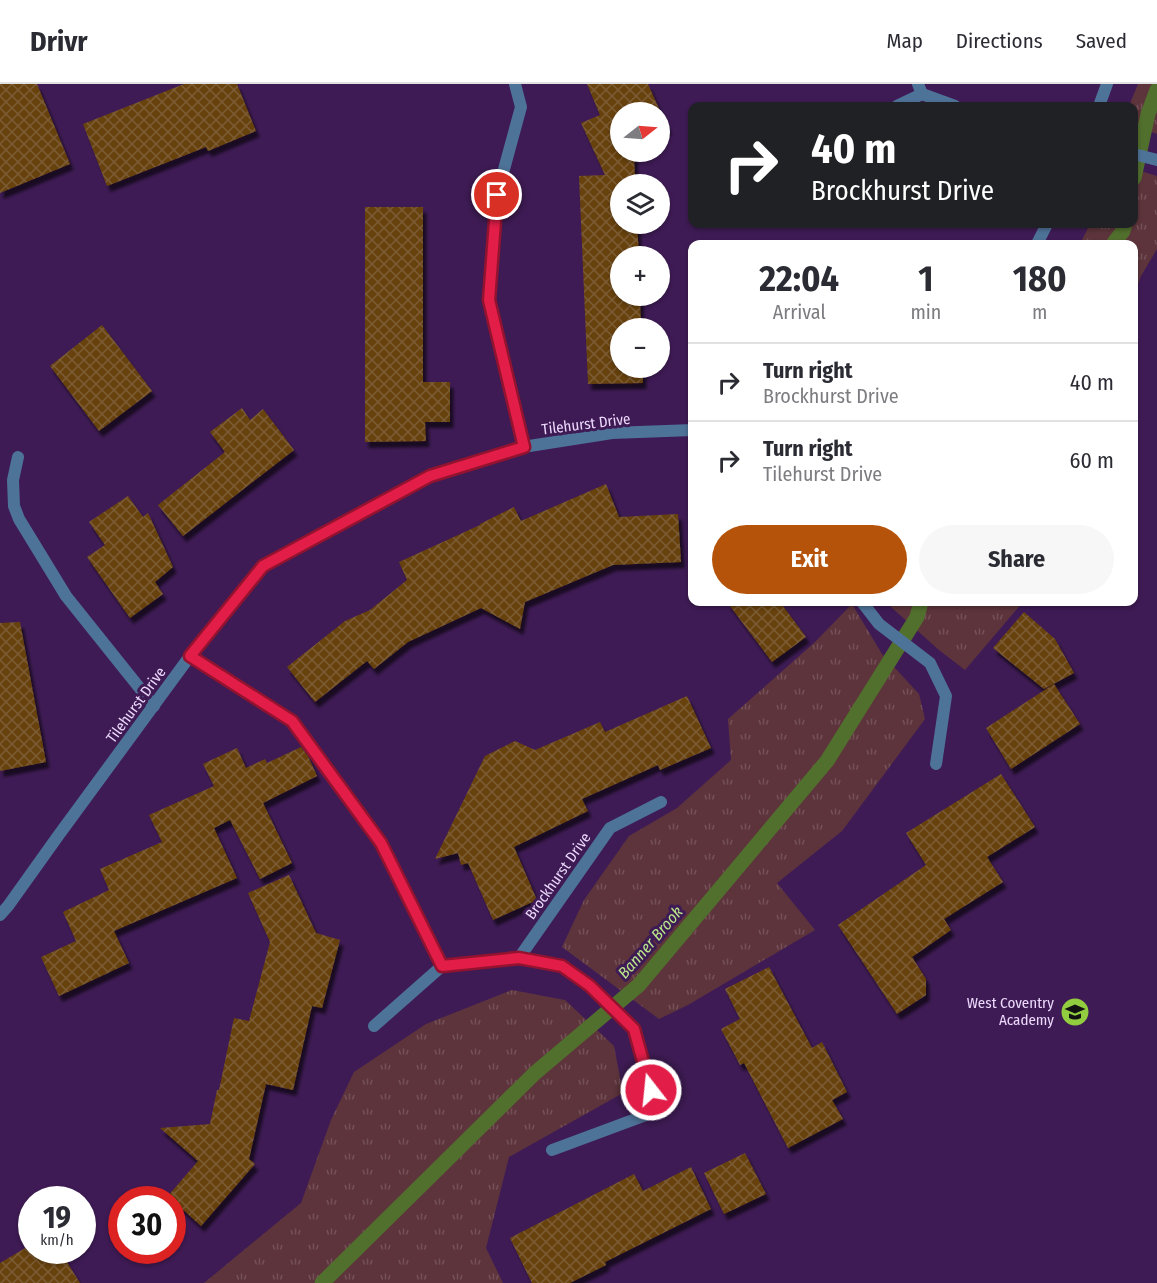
<!DOCTYPE html>
<html lang="en">
<head>
<meta charset="utf-8">
<style>
	body { margin:0; font-family:"Fira Sans Condensed",sans-serif; background:#f7f7f7; color:#2b2b33; height:100vh; display:flex; flex-direction:column; font-size:22px; white-space:nowrap }
	* { box-sizing:border-box; margin:0 }
	p { font-size:20px; color:#7c7c81 }
	.icon { flex:none; width:33px; height:33px; fill:none; stroke:currentColor; stroke-width:2; stroke-linecap:round; stroke-linejoin:round }
	.map { position:relative; flex:1; overflow:hidden }
	.drawer { position:absolute; left:688px; top:156px; width:450px; height:366px; display:flex; flex-direction:column; background:#fff; border-radius:12px; box-shadow:0 2px 4px #0004 }
	.drawer>* { flex:none }
	.guide { position:absolute; left:688px; top:18px; width:450px; height:126px; border-radius:12px; box-shadow:0 2px 4px #0004; background:#202124; color:#fff; overflow:hidden }
	.needle { width:39px; rotate:73deg }
	.tools { position:absolute; left:610px; top:18px; display:grid; gap:12px }
	.tools a { display:grid; place-items:center; width:60px; height:60px; border-radius:50%; background:#fff; box-shadow:0 2px 4px #0004; font-size:30px }
	.speed { position:absolute; left:18px; top:1102px; display:flex; gap:12px; font-size:30px; font-weight:700; text-align:center }
	.speed>* { display:grid; place-content:center; width:78px; height:78px; border-radius:50%; background:#fff; box-shadow:0 2px 4px #0004; line-height:1 }
	.speed small { font-size:15px; font-weight:400 }
	.speed .limit { border:9px solid #d22; background:#fff; color:#111 }
	.pin { position:absolute; display:grid; place-items:center; width:51px; height:51px; color:#fff; margin:-26px; border:3px solid #fff; border-radius:50%; box-shadow:0 2px 6px #0007 }
	.me { position:absolute; width:66px; margin:-33px; rotate:344deg; stroke-linejoin:round; filter:drop-shadow(0 0 4px #0008) }
	.turn { display:flex; align-items:center; gap:21px; height:126px; padding:0 24px; font-size:27px }
	.turn .icon { width:78px; height:78px; stroke-width:2.5 }
	.turn b { display:block; font-size:42px; line-height:51px }
	.eta { display:flex; justify-content:space-evenly; align-items:center; height:102px; text-align:center }
	.eta b { font-size:36px; font-weight:700; line-height:42px }
	.cta { display:flex; gap:12px; margin-top:auto; padding:12px 24px }
	.cta a { flex:1; height:69px; border-radius:36px; background:#b45309; color:#fff; font-size:24px; font-weight:700; line-height:69px; text-align:center }
	.cta a+a { background:#f7f7f7; color:#2b2b33 }
	ul { padding:0; list-style:none }
	li { display:flex; align-items:center; gap:18px; height:78px; padding:0 24px; border-top:2px solid #e1e1e2 }
	li div { flex:1 }
	li b { display:block; font-size:22px }
	li em { font-style:normal }
	header { display:flex; align-items:center; gap:36px; box-sizing:border-box; height:84px; padding:0 30px; background:#fff; border-bottom:2px solid #e1e1e2 }
	header strong { font-size:28px }
	nav { display:flex; gap:33px; margin-inline-start:auto; font-size:21px }
	.map>svg:first-child { display:block }
	.grass { fill:url(#grass-tufts) }
	.lines { fill:none; stroke-linecap:round; stroke-linejoin:round }
	.stream { stroke:#516f2d; stroke-width:15 }
	.building { fill:url(#building-cross-hatch); filter:url(#shadow) }
	.lane { stroke:#4e7398; stroke-width:12 }
	.street { stroke:#4e7398; stroke-width:12 }
	.route-casing { stroke:#92132f; stroke-width:15 }
	.route { stroke:#e11d48; stroke-width:10 }
	.labels { text-anchor:middle; stroke-width:6; stroke-linejoin:round; paint-order:stroke }
	.street-label { font-size:15px; fill:#ecd9fc; stroke:#3e1b54 }
	.poi-label { font-size:15px; fill:#ecd9fc; stroke:#3e1b54; text-anchor:end }
	.water-label { font-size:16px; font-style:italic; fill:#bae78a; stroke:#3e1b54 }
</style>
</head>
<body>
<header>
<strong>Drivr</strong>
<nav><a>Map</a><a>Directions</a><a>Saved</a></nav>
</header>
<div class="map">
<svg width="1157" height="1199" viewBox="0 0 1157 1199">
	<defs>
		<pattern id="grass-tufts" width="24" height="20" patternUnits="userSpaceOnUse" patternTransform="scale(1.5)"><rect width="24" height="20" fill="#5d343b"/><path d="M3 7l-1-3M5 7V3M7 7l1-3M15 17l-1-3M17 17v-4M19 17l1-3" fill="none" stroke="#745158"/></pattern>
		<pattern id="building-cross-hatch" width="8" height="8" patternUnits="userSpaceOnUse" patternTransform="scale(1.5)"><rect width="8" height="8" fill="#674211"/><path d="M0 0l8 8M0 8l8-8" fill="none" stroke="#7d5d35"/></pattern>
		<filter id="shadow"><feDropShadow dx="3.5" dy="6" stdDeviation="1.5" flood-color="#0009"/></filter>
	</defs>
	<rect width="100%" height="100%" fill="#3e1b54"/>
	<!-- grass -->
	<g class="grass">
		<path d="M1138,0H1157V50L1134,42V22H1129Z"/>
		<path d="M1134,85L1157,92V165L1141,192L1134,210V160H1080L1090,140H1134Z"/>
		<path d="M890,518H1023L965,586L939,566L891,523Z"/>
		<path d="M852,520L882,570L919,610L925,635L842,747L777,799L815,846L688,921L659,935L562,863L584,816L629,752L677,724L731,676L728,635L815,558Z"/>
		<path d="M512,906L565,916L614,962L623,1009L509,1073L486,1164L503,1199H204L301,1119L331,1036L354,988L426,940Z"/>
	</g>
	<g class="lines">
		<!-- stream -->
		<g class="stream">
			<path d="M1134,94L1148,30L1157,6"/>
			<path d="M1113,160L1123,147L1125,140"/>
			<path d="M322,1199L535,989L639,901L827,677L917,533L921,518"/>
		</g>
	</g>
	<!-- building -->
	<g class="building">
		<path d="M0,0H37L70,80L0,109Z"/>
		<path d="M184,0H237L256,47L208,67L206,63L107,102L83,40Z"/>
		<path d="M587,0H648L668,45L660,49V28H621V68H634L635,100H621V140H637L639,172H621V212H640L641,244H621V284H643V299L588,300L579,92L605,91L581,39L600,31Z"/>
		<path d="M365,123H423V298H450V338H425L426,357L365,358Z"/>
		<path d="M102,241L152,307L99,347L50,282Z"/>
		<path d="M242,324L250,336L263,325L294,366L183,452L158,421L225,368L210,348Z"/>
		<path d="M606,400L619,433L678,430L681,478L613,481L525,518L520,545L481,524L408,558L374,585L367,577L315,618L287,583L345,537L370,526L407,496L399,478L480,441V440L514,423L521,437Z"/>
		<path d="M128,412L143,433L148,429L173,483L155,498L163,510L130,534L87,473L105,461L89,438Z"/>
		<path d="M727,518H780L806,553L772,578Z"/>
		<path d="M1024,528L1055,555L1074,589L1044,605L993,564Z"/>
		<path d="M20,538L46,678L0,687V539Z"/>
		<path d="M1054,600L1080,640L1011,685L986,644Z"/>
		<path d="M687,612L711,664L660,686L658,681L582,715L588,727L514,763L537,816L493,836L468,779L461,781L458,769L435,775L485,672L515,657L535,666L600,638L605,648Z"/>
		<path d="M301,663L308,672L317,692L263,719L292,779L260,795L230,736L214,744L237,794L114,847L129,879L59,912L41,873L76,857L63,828L109,806L100,785L162,758L149,731L214,702L203,680L237,664L246,684L265,675L267,679Z"/>
		<path d="M1001,690L1035,743L987,773L1003,798L944,835L951,846L912,873L926,895V911L897,930L838,841L926,781L906,749Z"/>
		<path d="M289,791L316,849L340,856L322,924L312,922L293,1006L266,1000L249,1075L255,1080L201,1142L168,1112L198,1077L160,1044L210,1040L217,1006H219L234,934L249,937L270,858L248,809Z"/>
		<path d="M769,883L812,964L822,958L847,1008L832,1016L843,1035L788,1064L744,979L740,981L721,945L740,935L725,905Z"/>
		<path d="M745,1069L766,1110L724,1130L704,1089Z"/>
		<path d="M691,1083L711,1125L605,1178L606,1181L570,1199H532L510,1154L634,1090L643,1107Z"/>
		<path d="M32,1160V1167H60L80,1199H0V1179Z"/>
	</g>
	<g class="lines">
		<!-- lane -->
		<path class="lane" d="M18,373L13,396L14,422L19,435L66,512L154,622"/>
		<!-- street -->
		<g class="street">
			<path d="M515,0L521,23L497,111L489,216L523,363"/>
			<path d="M922,10L955,22"/>
			<path d="M897,22L922,10L918,0"/>
			<path d="M1099,22L1107,0"/>
			<path d="M1134,70L1157,76"/>
			<path d="M1037,160L1047,140"/>
			<path d="M862,518L879,540L930,579L946,612L936,680"/>
			<path d="M190,572L292,637L381,759L442,882L374,942"/>
			<path d="M0,831L8,822L58,752L190,572L263,481L431,392L523,363L612,349L693,346"/>
			<path d="M519,874L562,882L590,902L634,945L657,1027L552,1066"/>
			<path d="M442,882L519,874L610,744L661,718"/>
		</g>
	</g>
	<g class="lines">
		<!-- route casing -->
		<g class="route-casing">
			<path id="route" d="M497,111L489,216L524,363L430,392L263,482L190,572L292,637L381,759L442,882L519,874L562,882L590,902L634,945L651,1006"/>
		</g>
		<!-- route -->
		<use href="#route" class="route"/>
	</g>
	<!-- icons -->
	<defs>
		<g id="school-disc" transform="scale(1.5)"><circle r="9.5" fill="#91cd3f" stroke="#3e1b54"/><path d="M0-5L7-2L0 1L-7-2ZM-4 1L0 2.5L4 1V4Q0 6-4 4Z" fill="#111"/></g>
	</defs>
	<g fill-rule="evenodd">
		<use href="#school-disc" x="1075" y="928"/>
	</g>
	<g class="labels">
		<!-- street labels -->
		<g class="street-label">
			<text transform="translate(586 340) rotate(-7)" y="5">Tilehurst Drive</text>
			<text transform="translate(136 621) rotate(-54)" y="5">Tilehurst Drive</text>
			<text transform="translate(558 792) rotate(-55)" y="5">Brockhurst Drive</text>
		</g>
		<!-- poi labels -->
		<g class="poi-label">
			<text x="1054" y="924">West Coventry<tspan x="1054" dy="17">Academy</tspan></text>
		</g>
		<!-- water labels -->
		<g class="water-label">
			<text transform="translate(650 858) rotate(-49)" y="6">Banner Brook</text>
		</g>
	</g>
</svg>
<div class="tools">
<a><svg class="needle" viewBox="-14 -14 28 28"><path d="M0-13l5 13h-10z" fill="#e53935"/><path d="M0 13l5-13h-10z" fill="#7c7c81"/></svg></a>
<a><svg class="icon" aria-label="layers" viewBox="0 0 24 24"><path d="M12 4l9 5-9 5-9-5zM3 14l9 5 9-5"/></svg></a>
<a>+</a>
<a>−</a>
</div>
<div class="speed"><div>19<small>km/h</small></div><div class="limit">30</div></div>
<div class="pin" style="left:497px;top:111px;background:#d93025"><svg class="icon" aria-label="arrive" viewBox="0 0 24 24"><path d="M6 21V4h12l-3 4 3 4H6"/></svg></div>
<svg class="me" style="left:651px;top:1006px" viewBox="-20 -20 40 40"><circle r="17" fill="#e11d48" stroke="#fff" stroke-width="3"/><path d="M0-11L8 9 0 5-8 9z" fill="#fff"/></svg>
<div class="guide">
<div class="turn"><svg class="icon" aria-label="right" viewBox="0 0 24 24"><path d="M7 20v-9h11M14 6l5 5-5 5"/></svg><div><b>40 m</b>Brockhurst Drive</div></div>
</div>
<section class="drawer">
<div class="eta">
<div><b>22:04</b><p>Arrival</p></div>
<div><b>1</b><p>min</p></div>
<div><b>180</b><p>m</p></div>
</div>
<ul>
<li><svg class="icon" aria-label="right" viewBox="0 0 24 24"><path d="M7 20v-9h11M14 6l5 5-5 5"/></svg><div><b>Turn right</b><p>Brockhurst Drive</p></div><em>40 m</em></li>
<li><svg class="icon" aria-label="right" viewBox="0 0 24 24"><path d="M7 20v-9h11M14 6l5 5-5 5"/></svg><div><b>Turn right</b><p>Tilehurst Drive</p></div><em>60 m</em></li>
</ul>
<div class="cta"><a>Exit</a><a>Share</a></div>
</section>
</div>
</body>
</html>
